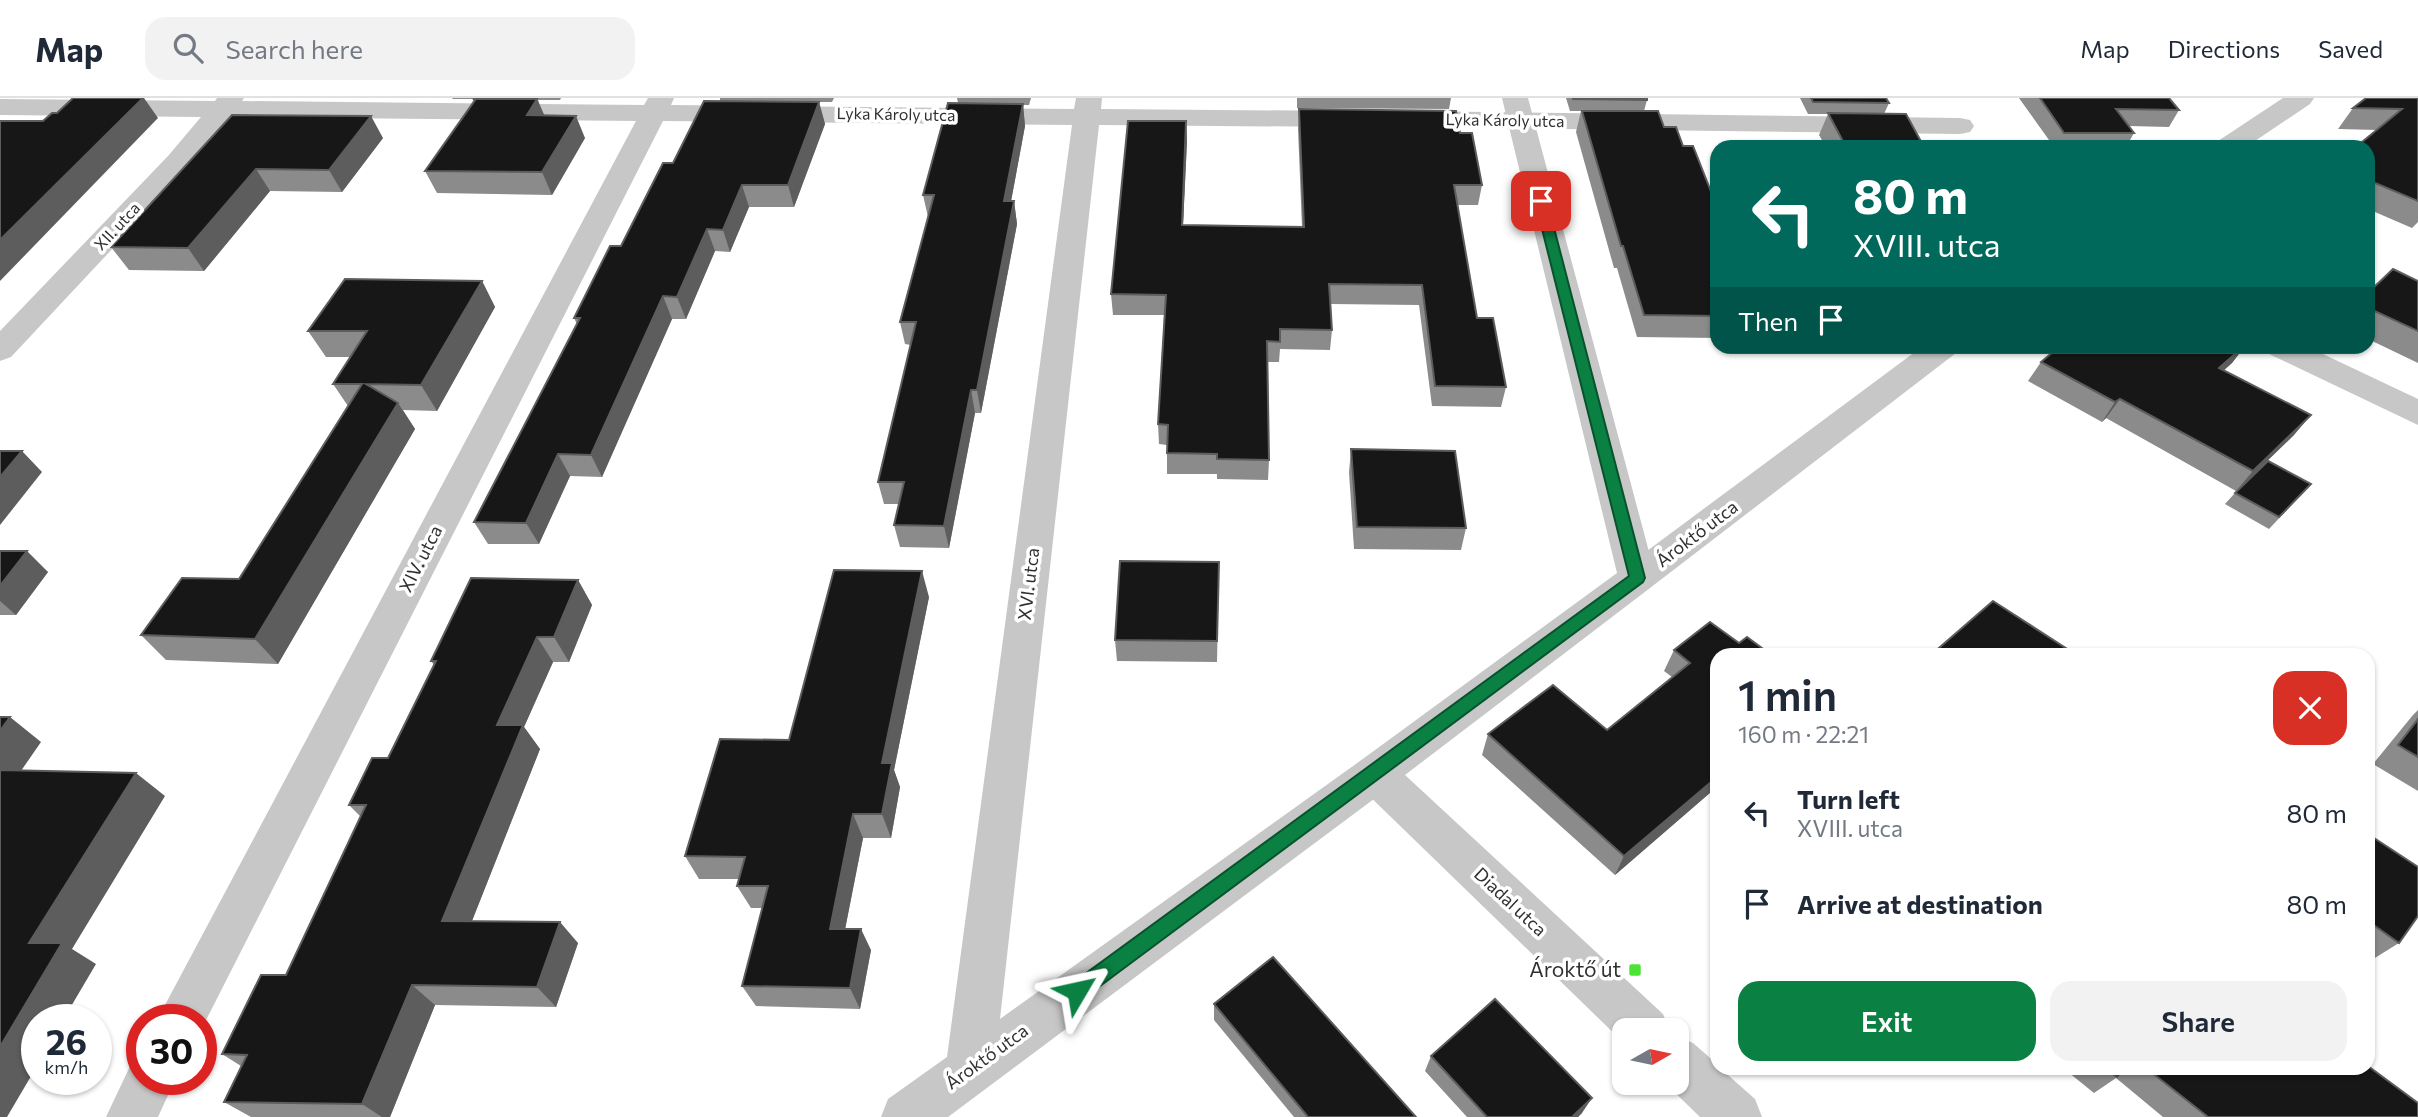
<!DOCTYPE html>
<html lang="en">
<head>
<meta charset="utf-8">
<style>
	body { margin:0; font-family:Commissioner,sans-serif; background:#f2f2f3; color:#1f2937; height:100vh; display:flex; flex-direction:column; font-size:26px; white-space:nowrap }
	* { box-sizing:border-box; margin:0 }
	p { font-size:23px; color:#747a83 }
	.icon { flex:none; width:38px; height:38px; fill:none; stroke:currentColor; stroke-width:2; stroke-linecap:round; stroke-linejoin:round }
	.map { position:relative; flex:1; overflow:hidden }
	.drawer { position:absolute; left:1710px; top:550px; width:665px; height:427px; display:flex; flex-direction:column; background:#fff; border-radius:21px; box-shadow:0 2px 5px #0004 }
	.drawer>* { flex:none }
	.guide { position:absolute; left:1710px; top:42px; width:665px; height:214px; border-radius:21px; box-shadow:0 2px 5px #0004; background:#00695c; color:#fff; overflow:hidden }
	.needle { width:46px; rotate:81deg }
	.buttons { position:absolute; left:1612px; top:920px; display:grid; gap:14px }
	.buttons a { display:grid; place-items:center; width:77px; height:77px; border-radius:14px; background:#fff; box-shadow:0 2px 5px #0004; font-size:35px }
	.speed { position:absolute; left:21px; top:906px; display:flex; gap:14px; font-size:35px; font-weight:700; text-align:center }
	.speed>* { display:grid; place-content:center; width:91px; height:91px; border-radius:50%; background:#fff; box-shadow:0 2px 5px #0004; line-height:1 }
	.speed small { font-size:18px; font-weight:400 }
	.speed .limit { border:10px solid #d22; background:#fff; color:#111 }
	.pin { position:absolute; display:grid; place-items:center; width:60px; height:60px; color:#fff; margin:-30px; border-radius:14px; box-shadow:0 4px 10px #0006 }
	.me { position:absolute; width:77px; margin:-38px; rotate:54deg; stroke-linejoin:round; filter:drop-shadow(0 0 5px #0008) }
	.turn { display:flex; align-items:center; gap:24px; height:147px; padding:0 28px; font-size:32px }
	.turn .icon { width:91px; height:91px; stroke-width:2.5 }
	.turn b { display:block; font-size:49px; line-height:60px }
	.then { display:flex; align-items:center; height:66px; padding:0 28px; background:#0003; gap:14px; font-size:26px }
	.round { display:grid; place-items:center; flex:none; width:74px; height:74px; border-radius:21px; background:#f2f2f3 }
	.head { display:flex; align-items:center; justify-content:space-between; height:119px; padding:0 28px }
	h1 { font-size:42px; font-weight:600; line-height:52px }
	.primary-button { display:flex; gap:14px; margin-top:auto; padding:14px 28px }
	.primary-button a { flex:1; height:80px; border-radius:21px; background:#0b8043; color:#fff; font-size:28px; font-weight:600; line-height:80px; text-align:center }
	.primary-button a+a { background:#f2f2f3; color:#1f2937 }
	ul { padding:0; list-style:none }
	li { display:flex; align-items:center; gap:21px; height:91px; padding:0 28px }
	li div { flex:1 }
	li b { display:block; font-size:26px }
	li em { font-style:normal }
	header { display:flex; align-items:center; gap:42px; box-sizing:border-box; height:98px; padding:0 35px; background:#fff; border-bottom:2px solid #e0e1e3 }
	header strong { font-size:33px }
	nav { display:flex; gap:38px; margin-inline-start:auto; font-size:24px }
	.search { width:490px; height:63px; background:#f2f2f3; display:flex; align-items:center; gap:18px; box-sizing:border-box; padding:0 24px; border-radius:21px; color:#747a83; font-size:26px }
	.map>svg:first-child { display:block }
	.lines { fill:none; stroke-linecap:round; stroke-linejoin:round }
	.minor { fill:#c7c7c7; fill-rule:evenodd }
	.tertiary { fill:#c7c7c7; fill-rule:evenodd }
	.wall { fill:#8b8b8b }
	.shaded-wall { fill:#5d5d5d }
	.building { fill:#171717; stroke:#5d5d5d; stroke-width:2 }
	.route { fill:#0b8043; stroke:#07532c; stroke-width:2 }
	.poi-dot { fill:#4be435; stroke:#fff; stroke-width:2.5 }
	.labels { text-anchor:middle; stroke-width:7; stroke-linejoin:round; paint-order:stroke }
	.far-street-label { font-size:16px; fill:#303030; stroke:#fff }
	.street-label { font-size:18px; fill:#303030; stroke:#fff }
	.near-poi-label { font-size:21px; fill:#303030; stroke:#fff; text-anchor:end }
</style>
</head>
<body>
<header>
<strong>Map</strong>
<div class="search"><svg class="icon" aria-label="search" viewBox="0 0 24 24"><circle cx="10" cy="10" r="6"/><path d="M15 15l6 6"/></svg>Search here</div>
<nav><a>Map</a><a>Directions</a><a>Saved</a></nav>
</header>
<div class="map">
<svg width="2418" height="1019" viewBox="0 0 2418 1019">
	<rect width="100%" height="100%" fill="#fff"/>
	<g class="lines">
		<!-- minor -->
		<g class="minor">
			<path d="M217,0H244L242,3L644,7L648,0H674L671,7L1074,11L1076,0H1102L1101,11L1349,13L1358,15L1362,21L1358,27L1349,29L1099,27L1000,921L1360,663L1375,658L1390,663L1396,676L1390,689L948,1019H881L888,1001L947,959L1072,27L663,23L201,932V922H157L636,23L229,19L188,70L11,259L0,263V233L168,58L201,19L0,17V1L215,3Z"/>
			<path d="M2283,0H2314L2310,6L2246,49H2214L2218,43Z"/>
			<path d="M1406,13L1960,20L1970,22L1974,28L1970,34L1960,36L1406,29L1397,27L1393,21L1397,15Z"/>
			<path d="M1923,248H1961L1956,255L1650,490L1637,494L1624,490L1618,480L1624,470Z"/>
			<path d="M2262,248H2306L2418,301V327L2267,255Z"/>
			<path d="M142,961V982H175L158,1019H106L132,964Z"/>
		</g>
		<!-- tertiary -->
		<g class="tertiary">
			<path d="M1502,0H1528L1656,480L1650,490L1405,677L1663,916L1670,933H1624V945L1360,689L1354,676L1360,663L1617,475Z"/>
			<path d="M1676,938L1693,945L1717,966V970H1720L1755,1001L1762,1019H1700L1665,985H1676Z"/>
		</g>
	</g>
	<!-- wall -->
	<g class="wall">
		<path d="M452,0H561L560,2H538L544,18L585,40L552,97L437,95L425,73L474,3L473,1H453Z"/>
		<path d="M720,0H834L832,4H819L825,26L794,109H749L730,154L715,153L686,221H672L602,379L570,378L539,446H488L474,424L577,226L574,220L673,65L720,3Z"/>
		<path d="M957,0H1031L1029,7H1023L1025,28L1011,103H1014L1017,126L981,315H975L949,450L900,449L894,427L899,406H884L878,384L911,247L905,246L900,224L928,119L923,97L958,5Z"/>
		<path d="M1297,0H1451L1449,11L1297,10Z"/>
		<path d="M1566,0H1647V2L1644,13L1664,29L1683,48L1717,109V240L1637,239L1617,170H1614L1576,34L1581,13H1570Z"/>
		<path d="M1800,0H1886L1889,5L1884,16L1924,49H1826L1819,37L1828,16H1808Z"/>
		<path d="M2019,0H2169L2179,12L2169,29L2129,28L2134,35L2126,49H2054Z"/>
		<path d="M2418,0V124L2412,130L2368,111V49L2377,32L2338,31L2353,10Z"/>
		<path d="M1299,11L1460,35L1482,87L1478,107H1457L1477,220L1506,289L1501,309L1432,308L1419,207L1331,206L1332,232L1330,252L1280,251L1279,264H1268L1269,362L1268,382L1217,381V376H1167V347L1159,346L1158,326L1164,217H1113L1111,196L1186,23L1187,43L1183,127L1302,129L1298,31Z"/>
		<path d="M232,17L383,40L342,94L270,93L204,173L129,172L111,149Z"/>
		<path d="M482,183L495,209L437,313L403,312L415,331L278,566L166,562L141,537L239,481L348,308L333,286L351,259H326L308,233Z"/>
		<path d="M2418,183V265L2368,241V195Z"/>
		<path d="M2060,248H2245L2232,265L2224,272L2294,337L2236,393L2106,320L2102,324L2028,283L2041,264Z"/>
		<path d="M1351,351L1466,430L1461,452L1354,451L1349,374Z"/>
		<path d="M2311,386L2269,431L2225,406L2235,395Z"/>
		<path d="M0,453L48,474L16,517H0Z"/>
		<path d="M1219,464L1217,564L1117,563L1115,542Z"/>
		<path d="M578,482L592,507L569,564H553L524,629L540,651L472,823L578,845L556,909L435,907L390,1019H251L224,1004L241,968L222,956L286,877L361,719L349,707L388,660L434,567L431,563Z"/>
		<path d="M929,499L894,672L900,689L891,740H863L845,831L871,852L860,911L756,908L742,888L762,810H751L737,788L739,781H699L685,758L789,642Z"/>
		<path d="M1739,545L1770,556H1717V698L1711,694L1615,777L1482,657L1488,636L1607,632L1672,579L1664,573L1674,552Z"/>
		<path d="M2418,612V693L2373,666L2413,617Z"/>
		<path d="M2368,736L2399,845L2370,863L2368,861Z"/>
		<path d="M1214,906L1416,1019H1294L1214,922Z"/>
		<path d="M1431,958L1582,1015L1578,1019H1467L1425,973Z"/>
		<path d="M2063,970H2368L2418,1019H2163L2116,980L2094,995Z"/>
	</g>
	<!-- shaded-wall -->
	<g class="shaded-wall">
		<path d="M143,0H144L158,20L0,183V142Z"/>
		<path d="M537,1L547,23L527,17Z"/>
		<path d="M819,4L825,26L794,109L788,87Z"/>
		<path d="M1023,6L1025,28L1007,125L1004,103Z"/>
		<path d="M371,18L383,40L342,94L329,72Z"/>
		<path d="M576,18L585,40L552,97L542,74Z"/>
		<path d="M1186,23L1187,43L1182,148V127Z"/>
		<path d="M256,71L270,93L204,173L188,150Z"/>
		<path d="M742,87L749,109L730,154L723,132Z"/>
		<path d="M1014,103L1017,126L981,315L977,292Z"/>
		<path d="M707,131L715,153L686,221L677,199Z"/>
		<path d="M482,183L495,209L437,313L421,287Z"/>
		<path d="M663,198L672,221L602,379L591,357Z"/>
		<path d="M2244,248H2245L2232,265L2204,290L2219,270Z"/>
		<path d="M971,292L975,315L949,450L944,428Z"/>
		<path d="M2120,301L2106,320L2102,324L2115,304Z"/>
		<path d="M398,305L415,331L278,566L255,541Z"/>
		<path d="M2311,317L2294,337L2236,393L2253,373Z"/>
		<path d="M22,353L42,374L0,427V379Z"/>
		<path d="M558,356L570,378L539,446L526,425Z"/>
		<path d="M27,453L48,474L16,517L0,503V488Z"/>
		<path d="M922,473L929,499L894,672L900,689L891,740L882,716V665Z"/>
		<path d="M578,482L592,507L569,564L554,539Z"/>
		<path d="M537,539L553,564L524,629L540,651L464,843L442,823L497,627Z"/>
		<path d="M10,619L41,644L5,696L0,692V633Z"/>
		<path d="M136,675L165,698L72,851L96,866L63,922H37V968L7,1019H0V949L29,845Z"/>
		<path d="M1717,679V684L1711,694L1615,777L1624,758Z"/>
		<path d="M853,716L863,740L841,852L830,831Z"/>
		<path d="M560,824L578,845L556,909L537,889Z"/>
		<path d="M861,831L871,852L860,911L850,890Z"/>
		<path d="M412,887L435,907L390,1019H382L362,1006Z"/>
		<path d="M1592,1000L1582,1015L1578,1019H1572Z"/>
	</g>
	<!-- building -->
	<g class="building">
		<path d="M73,0H143L0,142V23H43L52,15H57Z"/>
		<path d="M1573,0H1647V2L1573,1Z"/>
		<path d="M1811,0H1886L1889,5L1813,4Z"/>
		<path d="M2040,0H2169L2179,12L2116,11L2134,35H2064Z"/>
		<path d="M2366,0H2418V103L2368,82V49H2356L2402,11L2353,10Z"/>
		<path d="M473,1H537L527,17L576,18L542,74L425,73L475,2Z"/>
		<path d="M704,3L819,4L788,87H742L723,132L707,131L677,199L663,198L591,357L558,356L526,425L474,424L580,220H574L610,148H621L663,65H673Z"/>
		<path d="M948,5L1023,6L1004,103H1014L977,292H971L944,428L894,427L904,384H878L916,224H900L934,97H923Z"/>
		<path d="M1299,11L1456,13L1460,35H1472L1482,87H1454L1477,220H1493L1506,289L1435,288L1422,187L1329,186L1332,232L1280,231V244L1267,243L1269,362L1217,361V356L1167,355L1168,327L1158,326L1166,197L1111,196L1128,23H1186L1182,127L1304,129Z"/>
		<path d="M1582,13H1658L1664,29H1676L1683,48H1693L1717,109V218L1644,217L1623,148H1621Z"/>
		<path d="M1828,15L1906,16L1924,49H1846Z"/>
		<path d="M232,17L371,18L329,72L256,71L188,150L111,149Z"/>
		<path d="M2393,171L2418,183V233L2368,210V195Z"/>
		<path d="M345,181L482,183L421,287L366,286L398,305L255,541L141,537L182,480L239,481L362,286H333L367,233H308Z"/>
		<path d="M2060,248H2244L2219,270L2311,317L2253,373L2120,301L2115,304L2041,264Z"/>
		<path d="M1351,351L1455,353L1466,430L1357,429Z"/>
		<path d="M0,353H22L0,379Z"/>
		<path d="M2268,363L2311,386L2279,419L2235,395Z"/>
		<path d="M0,453H27L0,488Z"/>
		<path d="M1120,463L1219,464L1217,543L1115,542Z"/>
		<path d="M834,472L922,473L882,665H892L882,716H853L830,831H861L850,890L742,888L768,788H737L745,759L685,758L720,641L789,642Z"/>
		<path d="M471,480L578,482L554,539H537L497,627H523L442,823L560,824L537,889L412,887L362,1006L224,1004L247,957L222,956L261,877H286L366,707H349L372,660H388L436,563H431Z"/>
		<path d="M1993,503L2075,556H1932Z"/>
		<path d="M1710,524L1739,545L1747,539L1770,556H1717V679L1624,758L1488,636L1553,587L1607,632L1690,565L1674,552Z"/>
		<path d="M0,619H10L0,633Z"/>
		<path d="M2418,621V659L2398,647Z"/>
		<path d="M0,672L136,675L29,845H62L0,949Z"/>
		<path d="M2368,736L2418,769V818L2399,845L2368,823Z"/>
		<path d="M1273,859L1416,1019H1308L1214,906Z"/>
		<path d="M1495,901L1592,1000L1572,1019H1487L1431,958Z"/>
		<path d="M2368,968L2418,1005V1019H2208L2146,970H2368Z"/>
		<path d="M2105,970H2125L2117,979Z"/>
	</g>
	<!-- route -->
	<path class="route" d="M1537,101L1547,103L1645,480L1643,484L1084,900L1077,903L1070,900L1067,893L1070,887L1629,478L1535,103Z"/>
	<!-- markers -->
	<rect class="poi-dot" x="1628" y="865" width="14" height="14" rx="3.5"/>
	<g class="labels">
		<!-- far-street labels -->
		<g class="far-street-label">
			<text transform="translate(896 16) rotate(1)" y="6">Lyka Károly utca</text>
			<text transform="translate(1505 22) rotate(1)" y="6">Lyka Károly utca</text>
			<text transform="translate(117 128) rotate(-47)" y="6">XII. utca</text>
		</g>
		<!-- street labels -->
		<g class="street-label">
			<text transform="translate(1697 436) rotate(-37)" y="6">Ároktő utca</text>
			<text transform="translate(421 461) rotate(-63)" y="6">XIV. utca</text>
			<text transform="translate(1029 486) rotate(-83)" y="6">XVI. utca</text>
			<text transform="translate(1510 804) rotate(43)" y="6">Diadal utca</text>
			<text transform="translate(987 959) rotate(-36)" y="6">Ároktő utca</text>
		</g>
		<!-- near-poi labels -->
		<g class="near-poi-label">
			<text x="1621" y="879">Ároktő út</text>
		</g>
	</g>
</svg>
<div class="buttons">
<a><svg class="needle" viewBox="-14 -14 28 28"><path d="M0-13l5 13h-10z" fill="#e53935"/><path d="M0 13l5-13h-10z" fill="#747a83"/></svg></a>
</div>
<div class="speed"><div>26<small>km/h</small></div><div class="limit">30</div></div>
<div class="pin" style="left:1541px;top:103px;background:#d93025"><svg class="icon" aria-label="arrive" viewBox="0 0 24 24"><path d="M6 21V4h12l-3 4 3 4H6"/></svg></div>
<svg class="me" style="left:1077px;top:893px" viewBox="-20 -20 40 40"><path d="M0-17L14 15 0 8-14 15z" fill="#0b8043" stroke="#fff" stroke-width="4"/></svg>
<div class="guide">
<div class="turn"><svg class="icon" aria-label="left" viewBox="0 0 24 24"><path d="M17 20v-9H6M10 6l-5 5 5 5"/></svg><div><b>80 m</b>XVIII. utca</div></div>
<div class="then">Then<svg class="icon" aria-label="arrive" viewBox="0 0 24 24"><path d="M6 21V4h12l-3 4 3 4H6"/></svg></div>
</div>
<section class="drawer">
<div class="head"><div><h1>1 min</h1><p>160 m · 22:21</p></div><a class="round" style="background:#d93025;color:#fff"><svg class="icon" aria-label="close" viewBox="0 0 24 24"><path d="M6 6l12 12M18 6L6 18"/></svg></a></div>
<ul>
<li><svg class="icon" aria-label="left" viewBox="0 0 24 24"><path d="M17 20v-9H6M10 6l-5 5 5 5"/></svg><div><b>Turn left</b><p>XVIII. utca</p></div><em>80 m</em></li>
<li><svg class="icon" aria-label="arrive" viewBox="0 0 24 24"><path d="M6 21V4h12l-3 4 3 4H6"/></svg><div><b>Arrive at destination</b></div><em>80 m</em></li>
</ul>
<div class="primary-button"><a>Exit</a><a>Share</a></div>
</section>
</div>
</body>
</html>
